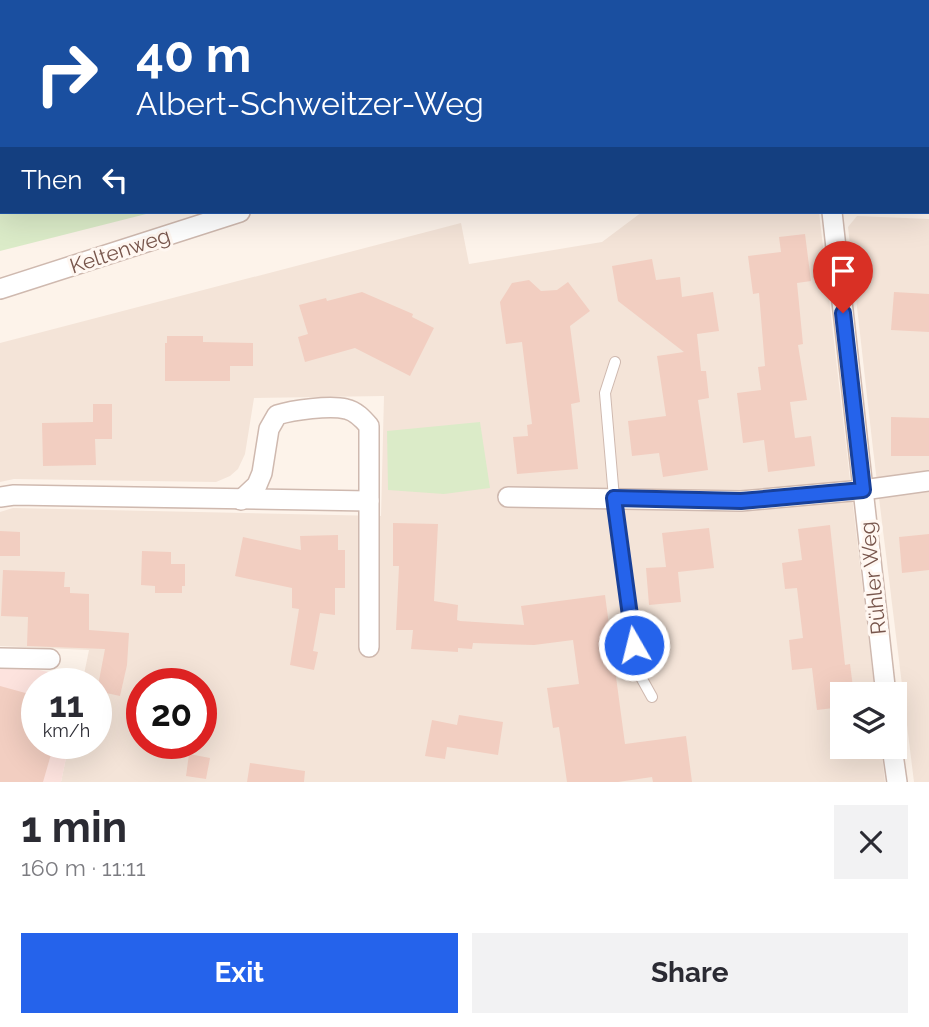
<!DOCTYPE html>
<html lang="en">
<head>
<meta charset="utf-8">
<style>
	body { margin:0; font-family:Raleway,sans-serif; background:#f2f2f3; color:#2b2b33; height:100vh; display:flex; flex-direction:column; font-size:26px; white-space:nowrap }
	* { box-sizing:border-box; margin:0 }
	p { font-size:23px; color:#7c7c81 }
	.icon { flex:none; width:38px; height:38px; fill:none; stroke:currentColor; stroke-width:2; stroke-linecap:round; stroke-linejoin:round }
	.map { position:relative; height:782px; overflow:hidden }
	.drawer { display:flex; flex-direction:column; background:#fff; flex:1 }
	.drawer>* { flex:none }
	.hud { position:absolute; left:0px; top:0px; width:929px; height:214px; box-shadow:0 7px 28px #0002; background:#1a4fa0; color:#fff; overflow:hidden }
	.tools { position:absolute; left:830px; top:682px; display:grid; gap:14px }
	.tools a { display:grid; place-items:center; width:77px; height:77px; border-radius:0px; background:#fff; box-shadow:0 7px 28px #0002; font-size:35px }
	.speed { position:absolute; left:21px; top:668px; display:flex; gap:14px; font-size:35px; font-weight:700; text-align:center }
	.speed>* { display:grid; place-content:center; width:91px; height:91px; border-radius:50%; background:#fff; box-shadow:0 7px 28px #0002; line-height:1 }
	.speed small { font-size:18px; font-weight:400 }
	.speed .limit { border:10px solid #d22; background:#fff; color:#111 }
	.pin { position:absolute; display:grid; place-items:center; width:60px; height:60px; color:#fff; margin:-72px -30px; border-radius:50% 50% 50% 0; rotate:-45deg; box-shadow:0 0 7px #0007 }
	.pin .icon { rotate:45deg }
	.me { position:absolute; width:77px; margin:-38px; rotate:352deg; stroke-linejoin:round; filter:drop-shadow(0 0 5px #0008) }
	.turn { display:flex; align-items:center; gap:24px; height:147px; padding:0 21px; font-size:32px }
	.turn .icon { width:91px; height:91px; stroke-width:2.5 }
	.turn b { display:block; font-size:49px; line-height:60px }
	.then { display:flex; align-items:center; height:66px; padding:0 21px; background:#0003; gap:14px; font-size:26px }
	.round { display:grid; place-items:center; flex:none; width:74px; height:74px; border-radius:0px; background:#f2f2f3 }
	.headline { display:flex; align-items:center; justify-content:space-between; height:119px; padding:0 21px }
	h1 { font-size:42px; font-weight:700; line-height:52px }
	.primary-button { display:flex; gap:14px; margin-top:auto; padding:14px 21px }
	.primary-button a { flex:1; height:80px; border-radius:0px; background:#2563eb; color:#fff; font-size:28px; font-weight:700; line-height:80px; text-align:center }
	.primary-button a+a { background:#f2f2f3; color:#2b2b33 }
	.map>svg:first-child { display:block }
	.residential { fill:#f4e4d8; fill-rule:evenodd }
	.commercial { fill:#fde3de }
	.green { fill:#dbebc8 }
	.building { fill:#f2cec1 }
	.lines { fill:none; stroke-linecap:round; stroke-linejoin:round }
	.service-casing { stroke:#cfb9af; stroke-width:12 }
	.minor-casing { stroke:#cfb9af; stroke-width:22 }
	.service { stroke:#fff; stroke-width:10 }
	.minor { stroke:#fff; stroke-width:19 }
	.route-casing { stroke:#184099; stroke-width:18 }
	.route { stroke:#2563eb; stroke-width:12 }
	.labels { text-anchor:middle; stroke-width:6; stroke-linejoin:round; paint-order:stroke }
	.street-label { font-size:21px; fill:#78564c; stroke:#fff7f1 }
</style>
</head>
<body>
<div class="map">
<svg width="929" height="782" viewBox="0 0 929 782">
	<rect width="100%" height="100%" fill="#fdf3ea"/>
	<!-- residential -->
	<g class="residential">
		<path d="M642,212H819L875,695H842V747H881L885,782H61L69,744H96V684H82L89,650L0,646V512L13,508L381,516L384,396L254,398L245,454L238,469L230,476L216,482L14,479L0,482V343L461,223L469,264L602,242ZM142,684H201V744H142Z"/>
		<path d="M857,216L929,219V782H914L873,449L848,227Z"/>
	</g>
	<!-- commercial -->
	<path class="commercial" d="M0,667L29,668L83,679L82,684H37V744H69L61,782H0Z"/>
	<!-- green -->
	<g class="green">
		<path d="M0,0H929V177L928,2H2V212H154L0,251Z"/>
		<path d="M480,422L490,488L444,494L388,490L387,431Z"/>
	</g>
	<!-- building -->
	<g class="building">
		<path d="M805,234L811,281L797,283L803,344L798,345L807,400L790,402L795,438L811,436L815,466L768,472L764,440L743,443L737,393L761,390L758,367L765,366L759,293L753,294L748,256L781,252L779,237Z"/>
		<path d="M652,259L656,280L680,277L682,297L713,292L719,331L697,334L701,371H706L709,398L698,400L708,470L663,477L659,453L632,456L628,421L666,416L657,356L684,352L618,301L612,266Z"/>
		<path d="M529,280L541,291L557,290L568,282L590,311L570,326L580,402L571,404L578,469L517,474L513,437L528,436L527,425L532,424L522,342L506,344L500,302L512,283Z"/>
		<path d="M362,292L413,314L412,317L434,328L410,376L355,348L305,362L298,337L308,334L299,305L326,298L327,301Z"/>
		<path d="M894,292L929,294V332L891,330Z"/>
		<path d="M167,336H203V342L253,343V366H230V381H165V343H167Z"/>
		<path d="M93,404H112V439H95L96,465L43,466L42,423L93,422Z"/>
		<path d="M891,417L929,418V456H891Z"/>
		<path d="M393,523L438,524L434,601L458,605L457,620L460,621L524,625L521,606L605,595L625,744L686,736L692,782H653L652,777L618,782H567L559,727L553,728L547,688L579,684L573,640L534,645L473,643L472,649L458,648V652L411,649L413,630H396L399,566H393Z"/>
		<path d="M830,525L845,665L850,664L854,695H842V707L817,710L812,668L792,670L789,640L803,638L797,588L785,589L782,563L802,560L798,529Z"/>
		<path d="M709,528L714,568L678,572L681,602L649,605L646,568L666,567L662,533Z"/>
		<path d="M0,531L20,532V556H0Z"/>
		<path d="M929,534V570L902,573L899,537Z"/>
		<path d="M338,535V550H345V588H335V615L320,613L313,651L318,652L314,670L290,665L299,609L292,608V588L235,576L243,537L301,550L300,536Z"/>
		<path d="M142,551L171,552V564H185V586H182V593H155V586L141,585Z"/>
		<path d="M3,570L65,572L64,587H70V593L89,594V630L129,633L127,665L120,696L97,691L105,649L27,646L28,617L1,616Z"/>
		<path d="M0,686L29,694L23,715L37,719V744H54L43,782H0Z"/>
		<path d="M459,715L503,722L498,755L447,747L445,759L425,756L432,720L457,725Z"/>
		<path d="M189,754L210,758L206,779L186,776Z"/>
		<path d="M250,763L305,771L304,782H247Z"/>
	</g>
	<g class="lines">
		<!-- service casing -->
		<g class="service-casing">
			<path id="service" d="M615,362L605,393L614,498L637,670L652,697"/>
		</g>
		<!-- minor casing -->
		<g class="minor-casing">
			<g id="minor">
				<path d="M644,0L645,2"/>
				<path d="M928,195H929"/>
				<path d="M832,212L886,695"/>
				<path d="M0,289L240,212"/>
				<path d="M0,497L14,495L369,501"/>
				<path d="M508,497L741,501L863,490L929,481"/>
				<path d="M241,500L257,485L262,473L269,429L277,415C293,410 330,405 346,409C356,411 363,419 369,426V647"/>
				<path d="M0,658L50,659"/>
				<path d="M892,747L897,782"/>
			</g>
		</g>
		<!-- service -->
		<use href="#service" class="service"/>
		<!-- minor -->
		<use href="#minor" class="minor"/>
	</g>
	<g class="lines">
		<!-- route casing -->
		<g class="route-casing">
			<path id="route" d="M634,645L614,498L741,501L863,490L843,313"/>
		</g>
		<!-- route -->
		<use href="#route" class="route"/>
	</g>
	<g class="labels">
		<!-- street labels -->
		<g class="street-label">
			<text transform="translate(120 251) rotate(-18)" y="7">Keltenweg</text>
			<text transform="translate(873 578) rotate(-96)" y="7">Rühler Weg</text>
		</g>
	</g>
</svg>
<div class="tools">
<a><svg class="icon" aria-label="layers" viewBox="0 0 24 24"><path d="M12 4l9 5-9 5-9-5zM3 14l9 5 9-5"/></svg></a>
</div>
<div class="speed"><div>11<small>km/h</small></div><div class="limit">20</div></div>
<div class="pin" style="left:843px;top:313px;background:#d93025"><svg class="icon" aria-label="arrive" viewBox="0 0 24 24"><path d="M6 21V4h12l-3 4 3 4H6"/></svg></div>
<svg class="me" style="left:634px;top:645px" viewBox="-20 -20 40 40"><circle r="17" fill="#2563eb" stroke="#fff" stroke-width="3"/><path d="M0-11L8 9 0 5-8 9z" fill="#fff"/></svg>
<div class="hud">
<div class="turn"><svg class="icon" aria-label="right" viewBox="0 0 24 24"><path d="M7 20v-9h11M14 6l5 5-5 5"/></svg><div><b>40 m</b>Albert-Schweitzer-Weg</div></div>
<div class="then">Then<svg class="icon" aria-label="left" viewBox="0 0 24 24"><path d="M17 20v-9H6M10 6l-5 5 5 5"/></svg></div>
</div>
</div>
<section class="drawer">
<div class="headline"><div><h1>1 min</h1><p>160 m · 11:11</p></div><a class="round"><svg class="icon" aria-label="close" viewBox="0 0 24 24"><path d="M6 6l12 12M18 6L6 18"/></svg></a></div>
<div class="primary-button"><a>Exit</a><a>Share</a></div>
</section>
</body>
</html>
